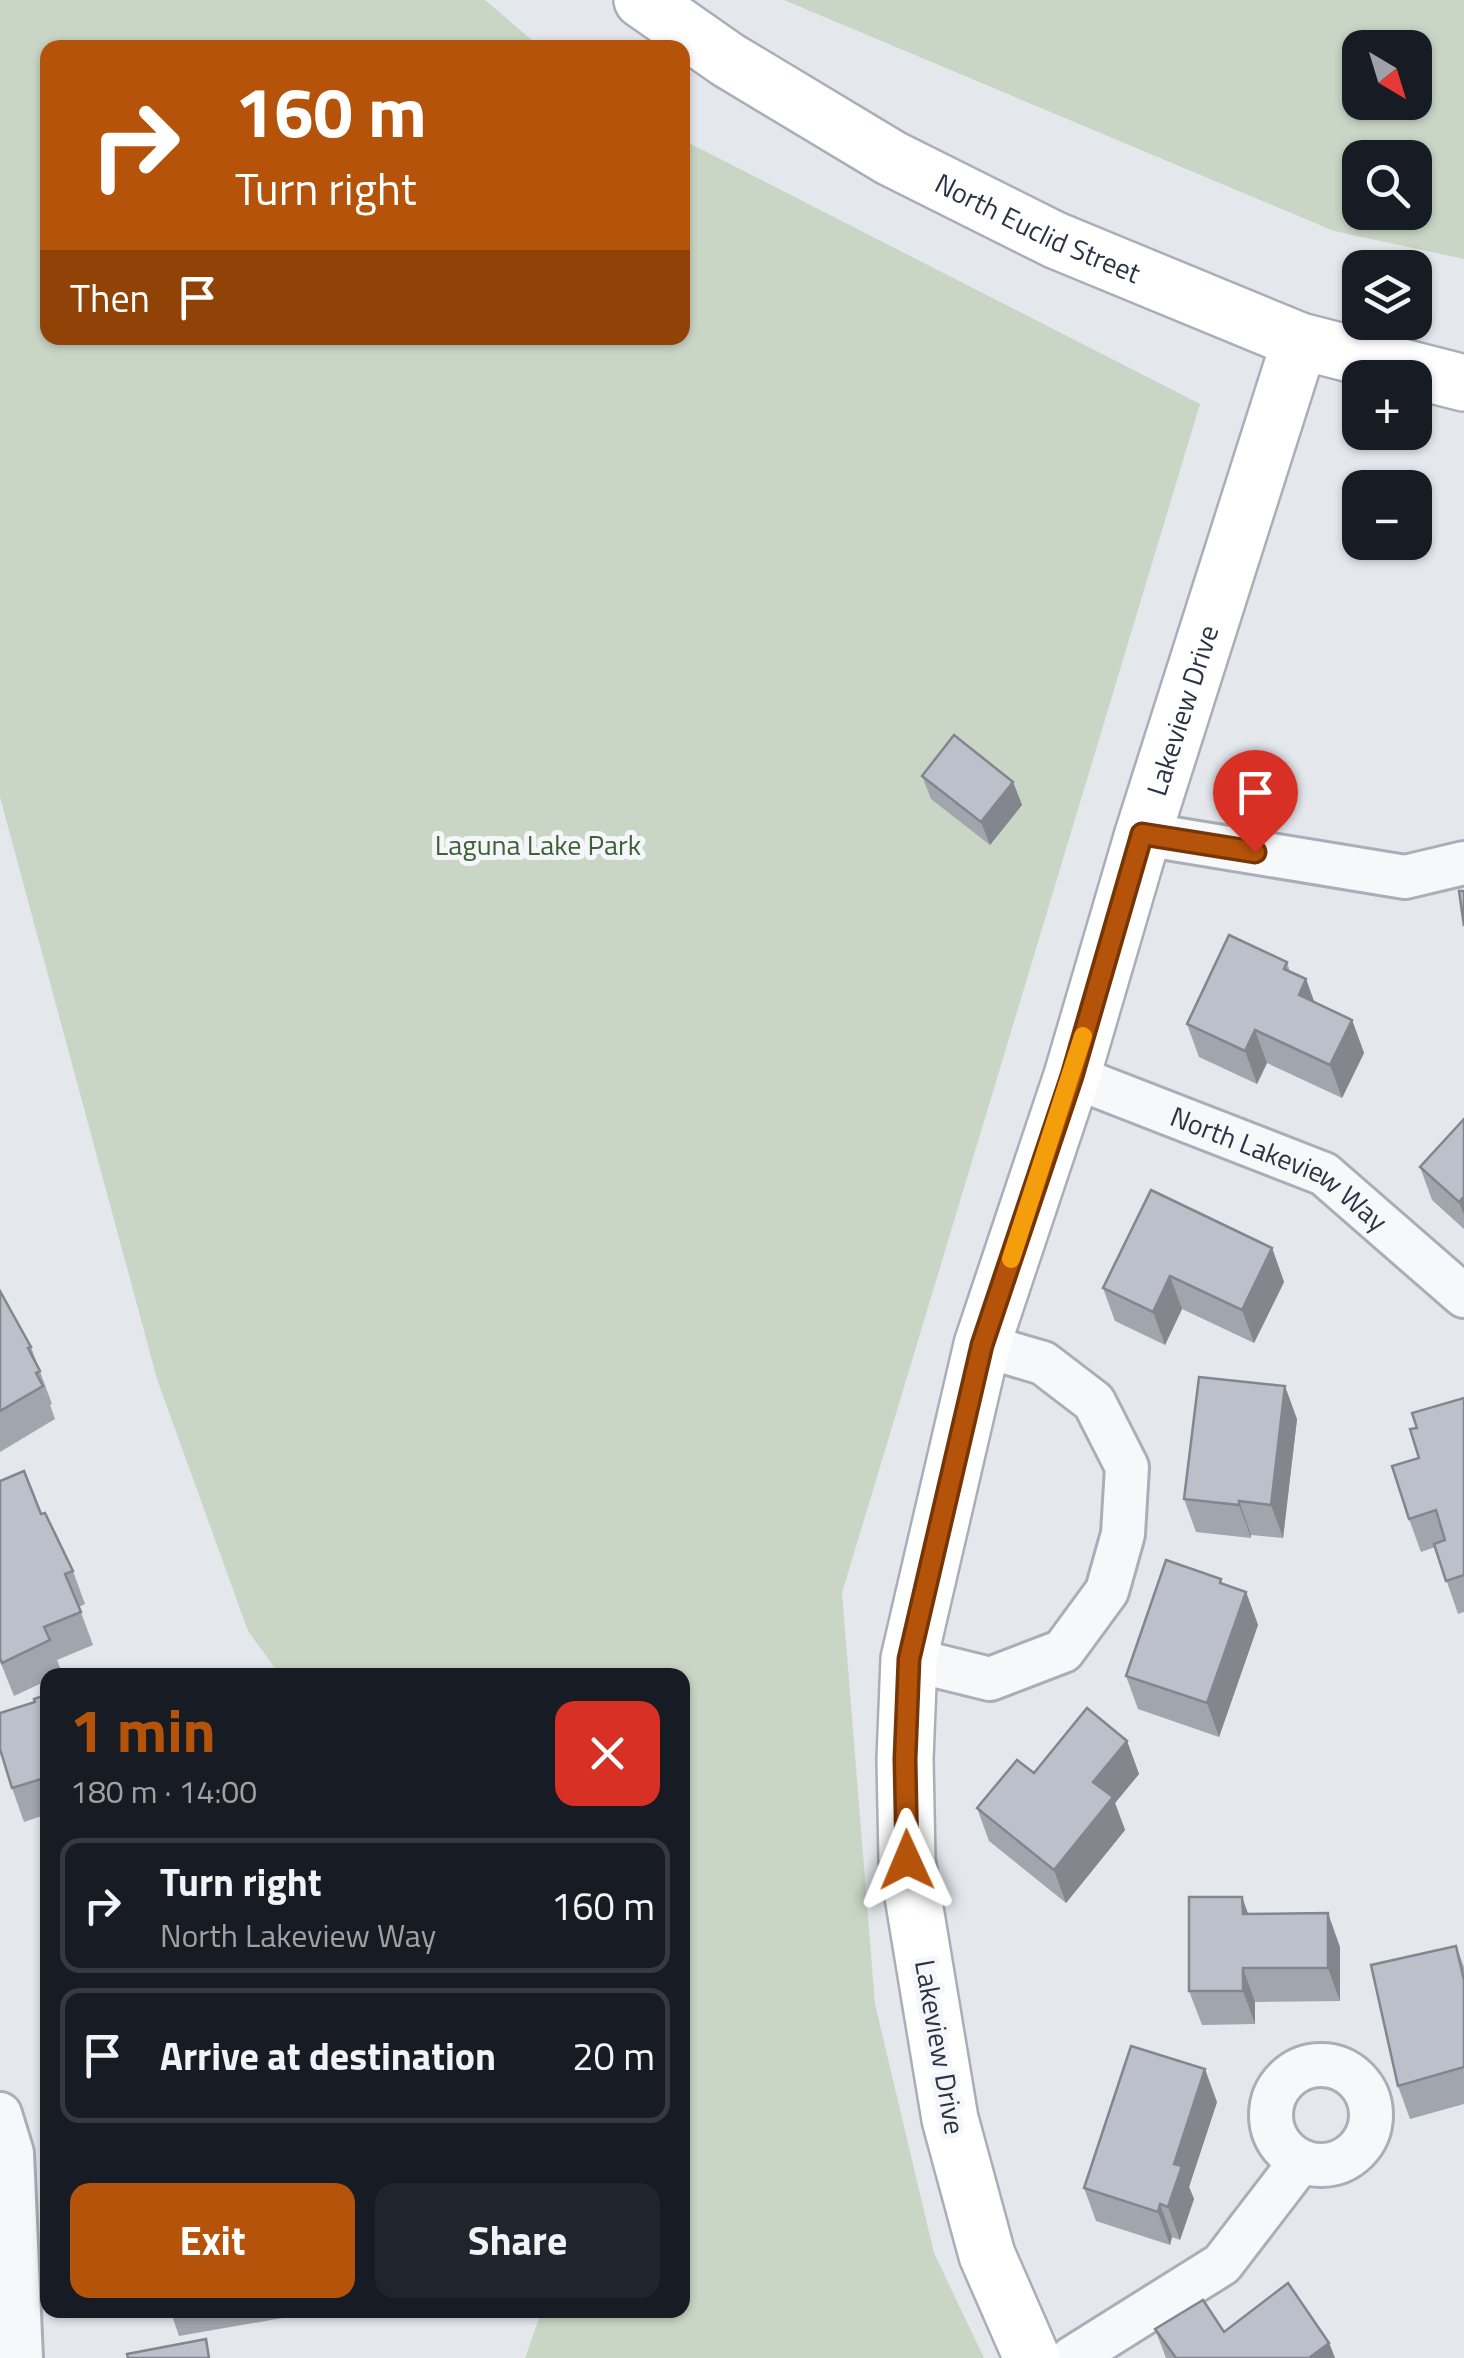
<!DOCTYPE html>
<html lang="en">
<head>
<meta charset="utf-8">
<style>
	body { margin:0; font-family:"Titillium Web",sans-serif; background:#20242c; color:#f1f3f6; height:100vh; display:flex; flex-direction:column; font-size:38px; white-space:nowrap }
	* { box-sizing:border-box; margin:0 }
	p { font-size:32px; color:#9ea1a6 }
	.icon { flex:none; width:55px; height:55px; fill:none; stroke:currentColor; stroke-width:2; stroke-linecap:round; stroke-linejoin:round }
	.map { position:relative; flex:1; overflow:hidden }
	.details { position:absolute; left:40px; top:1668px; width:650px; height:650px; display:flex; flex-direction:column; background:#171b24; border-radius:20px; box-shadow:0 2px 8px #0004 }
	.details>* { flex:none }
	.guide { position:absolute; left:40px; top:40px; width:650px; height:305px; border-radius:20px; box-shadow:0 2px 8px #0004; background:#b45309; color:#fff; overflow:hidden }
	.needle { width:65px; rotate:142deg }
	.fabs { position:absolute; left:1342px; top:30px; display:grid; gap:20px }
	.fabs a { display:grid; place-items:center; width:90px; height:90px; border-radius:20px; background:#171b24; box-shadow:0 2px 8px #0004; font-size:50px }
	.pin { position:absolute; display:grid; place-items:center; width:85px; height:85px; color:#fff; margin:-102px -42px; border-radius:50% 50% 50% 0; rotate:-45deg; box-shadow:0 0 10px #0007 }
	.pin .icon { rotate:45deg }
	.me { position:absolute; width:110px; margin:-55px; rotate:359deg; stroke-linejoin:round; filter:drop-shadow(0 0 8px #0008) }
	.turn { display:flex; align-items:center; gap:35px; height:210px; padding:0 30px; font-size:45px }
	.turn .icon { width:130px; height:130px; stroke-width:2.5 }
	.turn b { display:block; font-size:70px; line-height:85px }
	.then { display:flex; align-items:center; height:95px; padding:0 30px; background:#0003; gap:20px; font-size:38px }
	.round { display:grid; place-items:center; flex:none; width:105px; height:105px; border-radius:20px; background:#20242c }
	.overview { display:flex; align-items:center; justify-content:space-between; height:170px; padding:0 30px }
	h1 { font-size:60px; font-weight:700; line-height:75px; color:#b45309 }
	.button { display:flex; gap:20px; margin-top:auto; padding:20px 30px }
	.button a { flex:1; height:115px; border-radius:20px; background:#b45309; color:#fff; font-size:40px; font-weight:700; line-height:115px; text-align:center }
	.button a+a { background:#20242c; color:#f1f3f6 }
	ul { padding:0; list-style:none }
	li { display:flex; align-items:center; gap:30px; height:135px; margin:0 20px 15px; padding:0 10px; border:5px solid #363941; border-radius:20px }
	li div { flex:1 }
	li b { display:block; font-size:38px }
	li em { font-style:normal }
	.map>svg:first-child { display:block }
	.green { fill:#c9d6c5; fill-rule:evenodd }
	.lines { fill:none; stroke-linecap:round; stroke-linejoin:round }
	.street-casing { stroke:#a9aeb7; stroke-width:48 }
	.secondary-casing { stroke:#a9aeb7; stroke-width:60 }
	.street { stroke:#f7f8fa; stroke-width:42 }
	.secondary { stroke:#fff; stroke-width:55 }
	.wall { fill:#a1a5ae }
	.shaded-wall { fill:#83868d }
	.building { fill:#bbc0ca; stroke:#83868d; stroke-width:2.5 }
	.route-casing { stroke:#753606; stroke-width:25 }
	.route { stroke:#b45309; stroke-width:18 }
	.slow { stroke:#f59e0b; stroke-width:18 }
	.labels { text-anchor:middle; stroke-width:10; stroke-linejoin:round; paint-order:stroke }
	.street-label { font-size:28px; fill:#2b3445; stroke:#f4f6f9 }
	.park-label { font-size:28px; fill:#3f6138; stroke:#f4f6f9 }
</style>
</head>
<body>
<div class="map">
<svg width="1464" height="2358" viewBox="0 0 1464 2358">
	<rect width="100%" height="100%" fill="#e4e7ec"/>
	<!-- green -->
	<g class="green">
		<path d="M0,0H485L540,47L48,48V338H682L683,140L1200,404L842,1593L875,2004L934,2253L984,2358H525L542,2310H682V1675H280L248,1631L157,1379L0,797Z"/>
		<path d="M784,0H1464V259L1334,231ZM1360,48H1415V102H1360ZM1360,158H1415V212H1360Z"/>
	</g>
	<g class="lines">
		<!-- street casing -->
		<g class="street-casing">
			<g id="street">
				<path d="M1143,834L1405,877L1464,863"/>
				<path id="s1" d="M1072,1076L1324,1174L1464,1296"/>
				<path d="M909,1659L990,1679L1063,1651L1107,1591L1123,1534L1127,1467L1094,1402L1043,1363L982,1345"/>
				<circle cx="1321" cy="2115" r="50"/>
				<path d="M0,2114L12,2153L21,2358"/>
				<path d="M1072,2358L1222,2264L1301,2161"/>
			</g>
		</g>
		<!-- secondary casing -->
		<g class="secondary-casing">
			<g id="secondary">
				<path id="s2" d="M642,0L728,60L891,158L1055,240L1300,341L1464,383"/>
				<path id="s3" d="M1032,2358L987,2255L950,2119L907,1860L905,1759L909,1659L982,1345L1072,1076L1143,834L1300,341"/>
			</g>
		</g>
		<!-- street -->
		<use href="#street" class="street"/>
		<!-- secondary -->
		<use href="#secondary" class="secondary"/>
	</g>
	<!-- wall -->
	<g class="wall">
		<path d="M922,776L1013,782L1022,805L990,845L931,799Z"/>
		<path d="M1287,962L1290,972L1306,979L1314,1002L1352,1020L1364,1053L1342,1098L1267,1063L1257,1084L1199,1057L1187,1024Z"/>
		<path d="M1464,1119V1229L1432,1200L1420,1167Z"/>
		<path d="M1272,1248L1284,1282L1254,1343L1182,1309L1165,1345L1115,1321L1103,1288Z"/>
		<path d="M0,1291L31,1347L52,1404L50,1405L55,1419L0,1452Z"/>
		<path d="M1464,1398V1612L1458,1614L1435,1547L1421,1552L1409,1519L1419,1458L1417,1428Z"/>
		<path d="M1297,1419L1283,1538L1251,1535V1538L1196,1532L1184,1499Z"/>
		<path d="M0,1481L41,1514L73,1571L85,1604L79,1607L93,1645L57,1660L62,1673L58,1675H48V1680L14,1696L0,1661Z"/>
		<path d="M1223,1584L1246,1592L1258,1625L1219,1737L1138,1709L1126,1676Z"/>
		<path d="M48,1694V1814L24,1822L12,1788L35,1702Z"/>
		<path d="M1127,1741L1139,1774L1115,1803L1125,1830L1066,1903L989,1841L977,1808L1034,1773Z"/>
		<path d="M1242,1897L1248,1914L1340,1947V2001L1255,2002V2024L1202,2025L1189,1991Z"/>
		<path d="M1456,1946L1464,1967V2104L1410,2119L1398,2086Z"/>
		<path d="M1217,2102L1189,2187L1194,2199L1180,2240L1172,2237L1170,2245L1096,2221L1084,2188Z"/>
		<path d="M170,2310H293L294,2316L179,2336Z"/>
		<path d="M1155,2329L1329,2343L1335,2358H1166Z"/>
	</g>
	<!-- shaded-wall -->
	<g class="shaded-wall">
		<path d="M1013,782L1022,805L990,845L981,822Z"/>
		<path d="M1306,979L1318,1012L1299,995Z"/>
		<path d="M1352,1020L1364,1053L1342,1098L1330,1065Z"/>
		<path d="M1255,1030L1267,1063L1257,1084L1245,1051Z"/>
		<path d="M1464,1197V1215L1459,1202Z"/>
		<path d="M1272,1248L1284,1282L1254,1343L1242,1310Z"/>
		<path d="M1170,1276L1182,1309L1165,1345L1153,1312Z"/>
		<path d="M1285,1386L1297,1419L1283,1538L1271,1505Z"/>
		<path d="M1239,1501L1251,1535V1538L1239,1505Z"/>
		<path d="M1246,1592L1258,1625L1219,1737L1207,1703Z"/>
		<path d="M1127,1741L1139,1774L1115,1803L1125,1830L1066,1903L1054,1870L1093,1782Z"/>
		<path d="M1242,1897L1254,1930L1243,1914Z"/>
		<path d="M1328,1913L1340,1947V2001L1328,1968Z"/>
		<path d="M1243,1968L1255,2002V2024L1243,1991Z"/>
		<path d="M1205,2069L1217,2102L1189,2187L1194,2199L1180,2240L1168,2207L1174,2164Z"/>
		<path d="M1160,2204L1172,2237L1170,2245L1158,2212Z"/>
		<path d="M1329,2343L1335,2358H1309Z"/>
	</g>
	<!-- building -->
	<g class="building">
		<path d="M954,735L1013,782L981,822L922,776Z"/>
		<path d="M1459,891H1464V926Z"/>
		<path d="M1229,935L1287,962L1284,969L1306,979L1299,995L1352,1020L1330,1065L1255,1030L1245,1051L1187,1024Z"/>
		<path d="M1464,1119V1197L1459,1202L1420,1167Z"/>
		<path d="M1151,1190L1272,1248L1242,1310L1170,1276L1153,1312L1103,1288Z"/>
		<path d="M0,1291L31,1347L28,1348L40,1371L36,1373L43,1386L0,1411Z"/>
		<path d="M1199,1377L1285,1386L1271,1505L1239,1501V1505L1184,1499Z"/>
		<path d="M1464,1398V1575L1446,1581L1434,1544L1445,1540L1436,1510L1409,1519L1392,1466L1419,1458L1410,1429L1417,1428L1412,1413Z"/>
		<path d="M24,1471L41,1514L45,1513L73,1571L65,1574L81,1612L44,1627L50,1640L2,1663L0,1658V1481Z"/>
		<path d="M1166,1560L1221,1579L1220,1583L1246,1592L1207,1703L1126,1676Z"/>
		<path d="M48,1694V1777L12,1788L0,1749V1713L35,1702L34,1699Z"/>
		<path d="M1087,1708L1127,1741L1093,1782L1113,1797L1054,1870L977,1808L1017,1760L1034,1773Z"/>
		<path d="M1189,1897H1242L1243,1914L1328,1913V1968H1243V1991H1189Z"/>
		<path d="M1456,1946L1464,1980V2067L1398,2086L1371,1965Z"/>
		<path d="M1131,2046L1205,2069L1174,2164L1182,2166L1168,2207L1160,2204L1158,2212L1084,2188Z"/>
		<path d="M1288,2283L1329,2343L1309,2358H1176L1155,2329L1203,2300L1224,2332Z"/>
		<path d="M206,2339L209,2358H128L127,2354Z"/>
	</g>
	<g class="lines">
		<!-- route casing -->
		<g class="route-casing">
			<path id="route" d="M907,1860L905,1759L909,1659L982,1345L1072,1076L1142,834L1255,852"/>
		</g>
		<!-- route -->
		<use href="#route" class="route"/>
		<!-- slow -->
		<path class="slow" d="M1011,1259L1083,1036"/>
	</g>
	<g class="labels">
		<!-- street labels -->
		<g class="street-label">
			<text dy="10" stroke="none"><textPath href="#s2" startOffset="458">North Euclid Street</textPath></text>
			<text dy="10" stroke="none"><textPath href="#s3" startOffset="1705">Lakeview Drive</textPath></text>
			<text dy="10" stroke="none"><textPath href="#s1" startOffset="228">North Lakeview Way</textPath></text>
			<text transform="translate(940 2047) rotate(80)" y="10">Lakeview Drive</text>
		</g>
		<!-- park labels -->
		<g class="park-label">
			<text x="538" y="855">Laguna Lake Park</text>
		</g>
	</g>
</svg>
<div class="fabs">
<a><svg class="needle" viewBox="-14 -14 28 28"><path d="M0-13l5 13h-10z" fill="#e53935"/><path d="M0 13l5-13h-10z" fill="#9ea1a6"/></svg></a>
<a><svg class="icon" aria-label="search" viewBox="0 0 24 24"><circle cx="10" cy="10" r="6"/><path d="M15 15l6 6"/></svg></a>
<a><svg class="icon" aria-label="layers" viewBox="0 0 24 24"><path d="M12 4l9 5-9 5-9-5zM3 14l9 5 9-5"/></svg></a>
<a>+</a>
<a>−</a>
</div>
<div class="pin" style="left:1255px;top:852px;background:#d93025"><svg class="icon" aria-label="arrive" viewBox="0 0 24 24"><path d="M6 21V4h12l-3 4 3 4H6"/></svg></div>
<svg class="me" style="left:907px;top:1860px" viewBox="-20 -20 40 40"><path d="M0-17L14 15 0 8-14 15z" fill="#b45309" stroke="#fff" stroke-width="4"/></svg>
<div class="guide">
<div class="turn"><svg class="icon" aria-label="right" viewBox="0 0 24 24"><path d="M7 20v-9h11M14 6l5 5-5 5"/></svg><div><b>160 m</b>Turn right</div></div>
<div class="then">Then<svg class="icon" aria-label="arrive" viewBox="0 0 24 24"><path d="M6 21V4h12l-3 4 3 4H6"/></svg></div>
</div>
<section class="details">
<div class="overview"><div><h1>1 min</h1><p>180 m · 14:00</p></div><a class="round" style="background:#d93025;color:#fff"><svg class="icon" aria-label="close" viewBox="0 0 24 24"><path d="M6 6l12 12M18 6L6 18"/></svg></a></div>
<ul>
<li><svg class="icon" aria-label="right" viewBox="0 0 24 24"><path d="M7 20v-9h11M14 6l5 5-5 5"/></svg><div><b>Turn right</b><p>North Lakeview Way</p></div><em>160 m</em></li>
<li><svg class="icon" aria-label="arrive" viewBox="0 0 24 24"><path d="M6 21V4h12l-3 4 3 4H6"/></svg><div><b>Arrive at destination</b></div><em>20 m</em></li>
</ul>
<div class="button"><a>Exit</a><a>Share</a></div>
</section>
</div>
</body>
</html>
